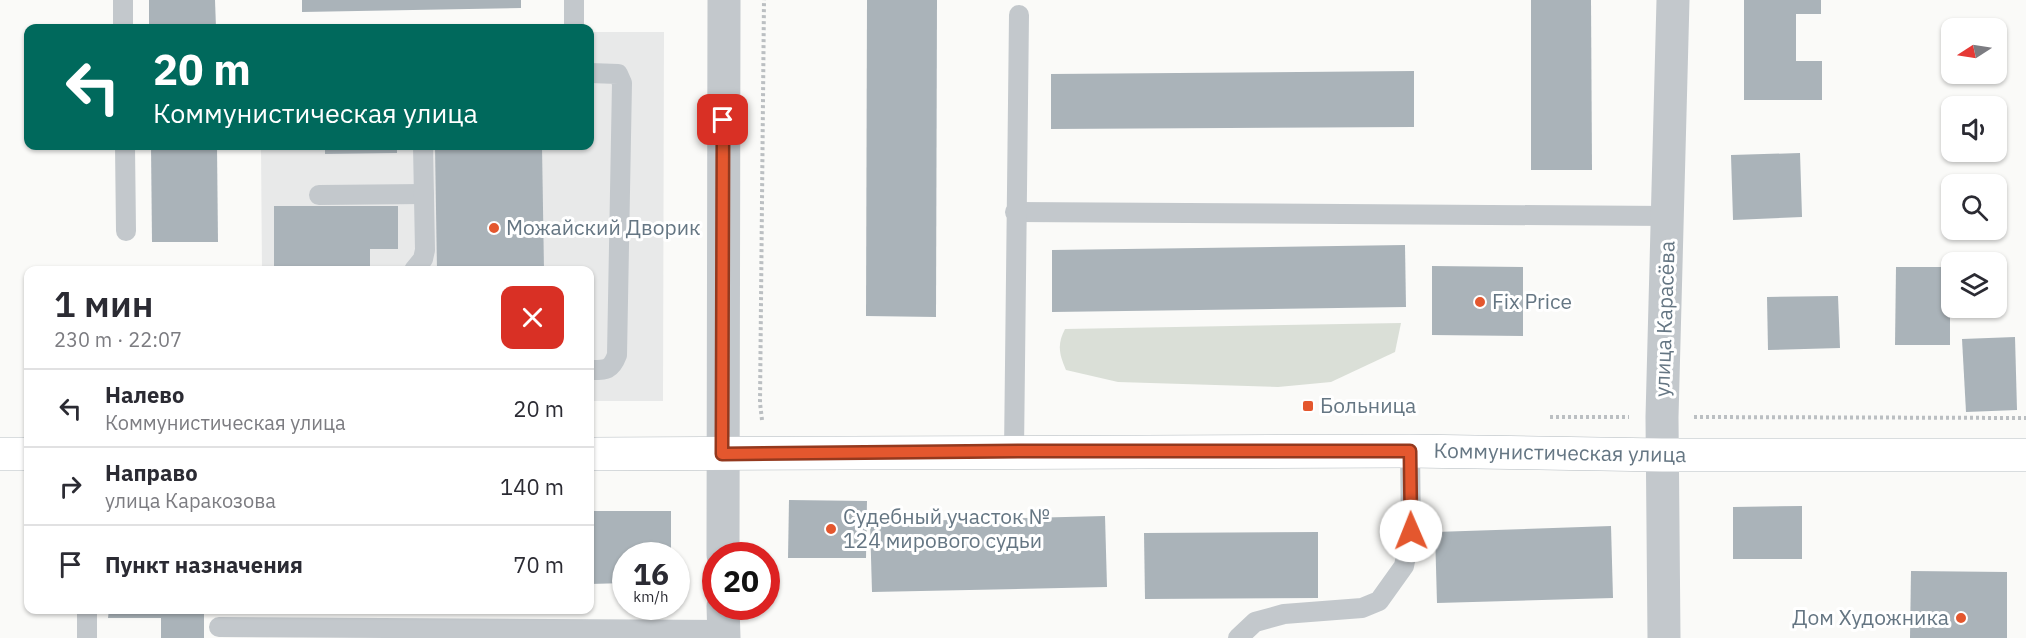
<!DOCTYPE html>
<html lang="ru">
<head>
<meta charset="utf-8">
<style>
	body { margin:0; font-family:"IBM Plex Sans",sans-serif; background:#f7f7f7; color:#2b2b33; height:100vh; display:flex; flex-direction:column; font-size:22px; white-space:nowrap }
	* { box-sizing:border-box; margin:0 }
	p { font-size:20px; color:#7c7c81 }
	.icon { flex:none; width:33px; height:33px; fill:none; stroke:currentColor; stroke-width:2; stroke-linecap:round; stroke-linejoin:round }
	.map { position:relative; flex:1; overflow:hidden }
	.drawer { position:absolute; left:24px; top:266px; width:570px; height:348px; display:flex; flex-direction:column; background:#fff; border-radius:12px; box-shadow:0 2px 4px #0004 }
	.drawer>* { flex:none }
	.guide { position:absolute; left:24px; top:24px; width:570px; height:126px; border-radius:12px; box-shadow:0 2px 4px #0004; background:#00695c; color:#fff; overflow:hidden }
	.needle { width:39px; rotate:258deg }
	.controls { position:absolute; left:1941px; top:18px; display:grid; gap:12px }
	.controls a { display:grid; place-items:center; width:66px; height:66px; border-radius:12px; background:#fff; box-shadow:0 2px 4px #0004; font-size:30px }
	.speed { position:absolute; left:612px; top:542px; display:flex; gap:12px; font-size:30px; font-weight:700; text-align:center }
	.speed>* { display:grid; place-content:center; width:78px; height:78px; border-radius:50%; background:#fff; box-shadow:0 2px 4px #0004; line-height:1 }
	.speed small { font-size:15px; font-weight:400 }
	.speed .limit { border:9px solid #d22; background:#fff; color:#111 }
	.pin { position:absolute; display:grid; place-items:center; width:51px; height:51px; color:#fff; margin:-26px; border-radius:12px; box-shadow:0 3px 9px #0006 }
	.me { position:absolute; width:66px; margin:-33px; rotate:359deg; stroke-linejoin:round; filter:drop-shadow(0 0 4px #0008) }
	.turn { display:flex; align-items:center; gap:21px; height:126px; padding:0 30px; font-size:27px }
	.turn .icon { width:78px; height:78px; stroke-width:2.5 }
	.turn b { display:block; font-size:42px; line-height:51px }
	.round { display:grid; place-items:center; flex:none; width:63px; height:63px; border-radius:12px; background:#f7f7f7 }
	.summary { display:flex; align-items:center; justify-content:space-between; height:102px; padding:0 30px }
	h1 { font-size:36px; font-weight:600; line-height:45px }
	ul { padding:0; list-style:none }
	li { display:flex; align-items:center; gap:18px; height:78px; padding:0 30px; border-top:2px solid #e1e1e2 }
	li div { flex:1 }
	li b { display:block; font-size:22px }
	li em { font-style:normal }
	.map>svg:first-child { display:block }
	.built { fill:#e8e9e9 }
	.green { fill:#dadfd7 }
	.building { fill:#aab3b9 }
	.lines { fill:none; stroke-linecap:round; stroke-linejoin:round }
	.secondary-casing { stroke:#b3babf; stroke-width:34 }
	.path { stroke:#bbbfc2; stroke-width:4; stroke-dasharray:3 3; stroke-linecap:butt }
	.lane { stroke:#c3c8cc; stroke-width:20 }
	.street { stroke:#c3c8cc; stroke-width:33 }
	.secondary { stroke:#fff; stroke-width:33 }
	.route-casing { stroke:#94391e; stroke-width:15 }
	.route { stroke:#e4572e; stroke-width:10 }
	.poi-dot { fill:#e4572e; stroke:#fff; stroke-width:2 }
	.labels { text-anchor:middle; stroke-width:6; stroke-linejoin:round; paint-order:stroke }
	.poi-label { font-size:21px; fill:#657683; stroke:#fff; text-anchor:start }
	.street-label { font-size:21px; fill:#657683; stroke:#fff }
</style>
</head>
<body>
<div class="map">
<svg width="2026" height="638" viewBox="0 0 2026 638">
	<rect width="100%" height="100%" fill="#fafaf8"/>
	<!-- built -->
	<path class="built" d="M590,32H664L663,401H590V270H262L261,148L316,147L317,146H590Z"/>
	<!-- green -->
	<path class="green" d="M1401,323L1395,352L1331,382L1278,387L1118,382L1066,370C1059,354 1057,344 1065,329Z"/>
	<!-- building -->
	<g class="building">
		<path d="M149,0H215L216,28H149Z"/>
		<path d="M302,0H521V8L302,12Z"/>
		<path d="M867,0H937L936,317L866,316Z"/>
		<path d="M1531,0H1591L1592,170H1531Z"/>
		<path d="M1744,0H1821V14H1796V61H1822V100H1744Z"/>
		<path d="M1414,71V127L1051,129V74Z"/>
		<path d="M151,146H217L218,242H152Z"/>
		<path d="M325,146H397V153L325,154Z"/>
		<path d="M435,146H542L544,270H437Z"/>
		<path d="M1800,153L1802,217L1733,220L1731,155Z"/>
		<path d="M274,206H398V249H370V270H274Z"/>
		<path d="M1405,245L1406,307L1052,312V250Z"/>
		<path d="M1432,266L1523,267V336L1432,335Z"/>
		<path d="M1896,267H1950V345H1895Z"/>
		<path d="M1838,296L1840,348L1768,350L1767,297Z"/>
		<path d="M2015,337L2017,410L1966,412L1962,339Z"/>
		<path d="M789,500L867,501L866,558H788Z"/>
		<path d="M1802,506V559H1733V507Z"/>
		<path d="M590,511H671V555H626V583L590,584Z"/>
		<path d="M1105,516L1107,587L872,592L870,522Z"/>
		<path d="M1611,526L1613,598L1437,603L1435,532Z"/>
		<path d="M1318,532V598L1145,599L1144,533Z"/>
		<path d="M1911,571L2007,572V638H1910Z"/>
		<path d="M109,609H204V638H161V618H108Z"/>
	</g>
	<g class="lines">
		<!-- secondary casing -->
		<g class="secondary-casing">
			<g id="secondary">
				<path d="M0,454H28"/>
				<path d="M590,454L1410,451L1662,455H2026"/>
			</g>
		</g>
		<!-- path -->
		<g class="path">
			<path d="M1550,417H1629"/>
			<path d="M1694,417L2026,418"/>
			<path d="M762,420L760,403L764,0"/>
		</g>
		<!-- lane -->
		<g class="lane">
			<path d="M123,0V28"/>
			<path d="M574,28V0"/>
			<path d="M590,73L618,74L622,83L617,355C611,371 605,370 590,370"/>
			<path d="M125,146L126,231"/>
			<path d="M319,195L424,194"/>
			<path d="M1015,212L1668,216"/>
			<path d="M414,270L423,259L425,250L423,146"/>
			<path d="M1014,452L1019,15"/>
			<path d="M219,627L724,630"/>
			<path d="M87,638V609"/>
			<path d="M1238,638L1255,622L1284,614L1362,608L1379,601L1404,566L1411,531L1410,451"/>
		</g>
		<!-- street -->
		<g class="street">
			<path d="M723,555L724,0"/>
			<path d="M723,606L724,638"/>
			<path d="M1664,638L1662,417L1673,0"/>
		</g>
		<!-- secondary -->
		<use href="#secondary" class="secondary"/>
	</g>
	<g class="lines">
		<!-- route casing -->
		<g class="route-casing">
			<path id="route" d="M723,120L722,454L1023,451H1410L1411,531"/>
		</g>
		<!-- route -->
		<use href="#route" class="route"/>
	</g>
	<!-- markers -->
	<g class="poi-dot">
		<circle cx="494" cy="228" r="6"/>
		<circle cx="1480" cy="302" r="6"/>
		<rect x="1302" y="400" width="12" height="12" rx="3"/>
		<circle cx="831" cy="529" r="6"/>
		<circle cx="1961" cy="618" r="6"/>
	</g>
	<g class="labels">
		<!-- poi labels -->
		<g class="poi-label">
			<text x="506" y="235">Можайский Дворик</text>
			<text x="1492" y="309">Fix Price</text>
			<text x="1320" y="413">Больница</text>
			<text x="843" y="524">Судебный участок №<tspan x="843" dy="24">124 мирового судьи</tspan></text>
			<text x="1949" y="625" text-anchor="end">Дом Художника</text>
		</g>
		<!-- street labels -->
		<g class="street-label">
			<text transform="translate(1665 319) rotate(-88)" y="7">улица Карасёва</text>
			<text transform="translate(1560 453) rotate(1)" y="7">Коммунистическая улица</text>
		</g>
	</g>
</svg>
<div class="controls">
<a><svg class="needle" viewBox="-14 -14 28 28"><path d="M0-13l5 13h-10z" fill="#e53935"/><path d="M0 13l5-13h-10z" fill="#7c7c81"/></svg></a>
<a><svg class="icon" aria-label="sound" viewBox="0 0 24 24"><path d="M4 9h4l5-4v14l-5-4H4zM17 9q2 3 0 6"/></svg></a>
<a><svg class="icon" aria-label="search" viewBox="0 0 24 24"><circle cx="10" cy="10" r="6"/><path d="M15 15l6 6"/></svg></a>
<a><svg class="icon" aria-label="layers" viewBox="0 0 24 24"><path d="M12 4l9 5-9 5-9-5zM3 14l9 5 9-5"/></svg></a>
</div>
<div class="speed"><div>16<small>km/h</small></div><div class="limit">20</div></div>
<div class="pin" style="left:723px;top:120px;background:#d93025"><svg class="icon" aria-label="arrive" viewBox="0 0 24 24"><path d="M6 21V4h12l-3 4 3 4H6"/></svg></div>
<svg class="me" style="left:1411px;top:531px" viewBox="-20 -20 40 40"><circle r="19" fill="#fff"/><path d="M0-13L10 11 0 6-10 11z" fill="#e4572e"/></svg>
<div class="guide">
<div class="turn"><svg class="icon" aria-label="left" viewBox="0 0 24 24"><path d="M17 20v-9H6M10 6l-5 5 5 5"/></svg><div><b>20 m</b>Коммунистическая улица</div></div>
</div>
<section class="drawer">
<div class="summary"><div><h1>1 мин</h1><p>230 m · 22:07</p></div><a class="round" style="background:#d93025;color:#fff"><svg class="icon" aria-label="close" viewBox="0 0 24 24"><path d="M6 6l12 12M18 6L6 18"/></svg></a></div>
<ul>
<li><svg class="icon" aria-label="left" viewBox="0 0 24 24"><path d="M17 20v-9H6M10 6l-5 5 5 5"/></svg><div><b>Налево</b><p>Коммунистическая улица</p></div><em>20 m</em></li>
<li><svg class="icon" aria-label="right" viewBox="0 0 24 24"><path d="M7 20v-9h11M14 6l5 5-5 5"/></svg><div><b>Направо</b><p>улица Каракозова</p></div><em>140 m</em></li>
<li><svg class="icon" aria-label="arrive" viewBox="0 0 24 24"><path d="M6 21V4h12l-3 4 3 4H6"/></svg><div><b>Пункт назначения</b></div><em>70 m</em></li>
</ul>
</section>
</div>
</body>
</html>
